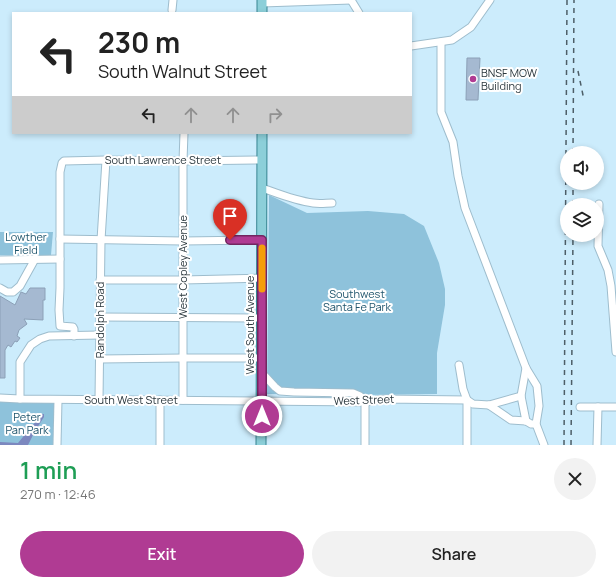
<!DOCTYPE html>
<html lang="en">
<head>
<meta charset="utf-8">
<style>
	body { margin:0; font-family:Manrope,sans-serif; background:#f2f2f2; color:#222; height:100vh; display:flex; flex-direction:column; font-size:15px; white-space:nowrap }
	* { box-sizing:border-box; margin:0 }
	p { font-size:13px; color:#767676 }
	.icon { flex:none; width:22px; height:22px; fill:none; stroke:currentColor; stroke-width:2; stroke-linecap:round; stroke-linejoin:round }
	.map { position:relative; height:445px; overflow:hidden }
	.panel { display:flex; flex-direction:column; background:#fff; flex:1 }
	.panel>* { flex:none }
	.banner { position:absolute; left:12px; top:12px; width:400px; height:122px; border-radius:0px; box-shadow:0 2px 6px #0003; background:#fff; color:#222; overflow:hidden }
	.tools { position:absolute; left:560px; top:146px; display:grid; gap:8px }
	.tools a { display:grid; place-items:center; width:44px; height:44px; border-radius:50%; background:#fff; box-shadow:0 2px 6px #0003; font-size:20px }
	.pin { position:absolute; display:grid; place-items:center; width:34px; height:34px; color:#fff; margin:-41px -17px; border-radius:50% 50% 50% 0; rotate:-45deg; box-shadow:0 0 4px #0007 }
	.pin .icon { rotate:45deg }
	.me { position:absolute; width:44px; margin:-22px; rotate:0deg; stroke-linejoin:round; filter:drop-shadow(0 0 3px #0008) }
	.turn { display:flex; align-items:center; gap:14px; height:84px; padding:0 20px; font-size:18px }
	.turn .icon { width:52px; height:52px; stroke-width:2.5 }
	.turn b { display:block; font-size:28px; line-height:34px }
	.lanes { display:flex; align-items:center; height:38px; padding:0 20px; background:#0003; justify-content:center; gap:20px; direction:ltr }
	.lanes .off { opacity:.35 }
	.round { display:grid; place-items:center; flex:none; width:42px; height:42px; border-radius:21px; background:#f2f2f2 }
	.head { display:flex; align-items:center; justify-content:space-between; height:68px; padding:0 20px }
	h1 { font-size:24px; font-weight:600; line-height:30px; color:#1e9e55 }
	.button { display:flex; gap:8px; margin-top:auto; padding:8px 20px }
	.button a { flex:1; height:46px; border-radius:24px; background:#b03b93; color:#fff; font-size:16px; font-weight:600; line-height:46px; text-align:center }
	.button a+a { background:#f2f2f2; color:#222 }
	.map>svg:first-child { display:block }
	.green { fill:#8ec2db }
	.water { fill:#7c88bf }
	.building { fill:#a5b9d1; stroke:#8ca0b7 }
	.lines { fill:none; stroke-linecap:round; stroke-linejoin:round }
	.minor-casing { stroke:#9ebdcd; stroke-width:9 }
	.major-casing { stroke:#388592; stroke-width:11 }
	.minor { stroke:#fff; stroke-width:7 }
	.major { stroke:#8ccfd9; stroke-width:9 }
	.rail { stroke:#4d5e67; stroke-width:1.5; stroke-dasharray:5 5; stroke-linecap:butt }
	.route-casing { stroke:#722660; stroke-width:10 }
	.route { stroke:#b03b93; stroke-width:7 }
	.slow { stroke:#f59e0b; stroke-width:7 }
	.poi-dot { fill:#b03b93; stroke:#fff; stroke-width:1.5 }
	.labels { text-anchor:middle; stroke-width:4; stroke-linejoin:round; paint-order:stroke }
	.poi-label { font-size:11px; fill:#2a373d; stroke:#fff; text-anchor:start }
	.street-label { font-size:11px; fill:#2a373d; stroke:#fff }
	.park-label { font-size:11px; fill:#1e546c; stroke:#fff }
</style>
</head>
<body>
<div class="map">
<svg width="616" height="445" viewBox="0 0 616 445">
	<rect width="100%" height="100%" fill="#ccecfc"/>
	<!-- green -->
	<g class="green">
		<path d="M269,195L307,213L368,211L404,214L424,226L439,263L445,289V305L437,353V394L365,395L267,394Z"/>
		<path d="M0,232H53L51,255H0Z"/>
		<path d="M0,401L54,403V445H0Z"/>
	</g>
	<!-- water -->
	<path class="water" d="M42,414H44V417L35,431L28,445H0V442L18,443Z"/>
	<!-- building -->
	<g class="building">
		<path d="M467,58H480L478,100H466Z"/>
		<path d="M30,288H45V300H43V320L24,319L27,324L19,330L17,336L20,338L17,342L15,341L11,347L8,345L5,350V378H0V296L15,305L21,292L26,294Z"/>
	</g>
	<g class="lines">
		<!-- minor casing -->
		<g class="minor-casing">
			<g id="minor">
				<path d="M351,0L359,13"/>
				<path d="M262,3L351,0"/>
				<path d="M172,10L173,0"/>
				<path d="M441,42V112L453,142L458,176L465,208L526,368L537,386L539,406L536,424L544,445"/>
				<path d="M411,46L452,40L471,27L490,0"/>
				<path d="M262,188C279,194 296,201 313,203C320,204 326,203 332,203"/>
				<path d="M599,204L598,246L608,270L611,286L616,352"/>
				<path d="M60,239L183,241L262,240"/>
				<path d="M0,260L60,259"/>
				<path d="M100,280H183L262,278"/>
				<path d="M0,288L7,292H13L20,286L35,259"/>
				<path d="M100,317L262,318"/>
				<path d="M74,336V329L73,327L60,326L59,310L60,288V172L62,163L64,161L106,160L183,161L262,160"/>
				<path d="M100,359L183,358H262"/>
				<path d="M459,365L463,389L467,400V445"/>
				<path d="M526,368L521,396L526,421"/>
				<path d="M262,373L275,387L280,391L294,392L353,393L360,396L365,402V445"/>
				<path d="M0,398L20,399L365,402L384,399L467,400L473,404L489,405L521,396"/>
				<path d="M20,399V362L31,345L40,339L49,336L100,335"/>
				<path d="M99,400L101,240L106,160"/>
				<path d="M160,400V445"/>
				<path d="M183,400V161L184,133"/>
				<path d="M489,405L511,420L526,421L531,424H536"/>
				<path d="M580,407H616"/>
				<path d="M57,445L58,400"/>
				<path d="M597,445L598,407"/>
			</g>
		</g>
		<!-- major casing -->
		<g class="major-casing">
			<g id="major">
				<path d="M262,13V0"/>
				<path d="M261,445L262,133"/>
			</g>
		</g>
		<!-- minor -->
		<use href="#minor" class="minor"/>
		<!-- major -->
		<use href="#major" class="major"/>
		<!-- rail -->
		<g class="rail">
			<path d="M578,71L584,100"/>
			<path d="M573,153L574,0"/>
			<path d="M573,205V183"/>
			<path d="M564,445L567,0"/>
			<path d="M571,445L573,235"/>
		</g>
	</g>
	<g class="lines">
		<!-- route casing -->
		<g class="route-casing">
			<path id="route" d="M230,240H262V416"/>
		</g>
		<!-- route -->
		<use href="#route" class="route"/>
		<!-- slow -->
		<path class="slow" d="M262,248V289"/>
	</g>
	<!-- markers -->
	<circle class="poi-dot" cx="473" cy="79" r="4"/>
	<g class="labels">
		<!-- poi labels -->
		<g class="poi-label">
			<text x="481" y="77">BNSF MOW<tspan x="481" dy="13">Building</tspan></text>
		</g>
		<!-- street labels -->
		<g class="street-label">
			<text x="163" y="164">South Lawrence Street</text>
			<text transform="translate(183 267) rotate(-90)" y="4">West Copley Avenue</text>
			<text transform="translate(100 320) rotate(-90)" y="4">Randolph Road</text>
			<text transform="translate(250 325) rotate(-90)" y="4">West South Avenue</text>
			<text x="131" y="404">South West Street</text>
			<text transform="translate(364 400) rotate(-2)" y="4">West Street</text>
		</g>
		<!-- park labels -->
		<g class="park-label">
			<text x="26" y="241">Lowther<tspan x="26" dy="13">Field</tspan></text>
			<text x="357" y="298">Southwest<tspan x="357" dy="13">Santa Fe Park</tspan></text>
			<text x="27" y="421">Peter<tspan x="27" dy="13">Pan Park</tspan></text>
		</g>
	</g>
</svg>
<div class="tools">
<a><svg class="icon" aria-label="sound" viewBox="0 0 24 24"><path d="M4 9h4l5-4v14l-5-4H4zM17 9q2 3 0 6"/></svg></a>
<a><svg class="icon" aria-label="layers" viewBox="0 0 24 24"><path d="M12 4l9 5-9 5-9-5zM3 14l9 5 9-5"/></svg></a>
</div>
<div class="pin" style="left:230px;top:240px;background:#d93025"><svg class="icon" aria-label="arrive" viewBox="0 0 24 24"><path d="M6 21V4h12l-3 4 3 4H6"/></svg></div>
<svg class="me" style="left:262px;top:416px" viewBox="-20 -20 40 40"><circle r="17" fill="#b03b93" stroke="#fff" stroke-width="3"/><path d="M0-11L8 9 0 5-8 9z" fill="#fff"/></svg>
<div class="banner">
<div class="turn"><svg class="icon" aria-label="left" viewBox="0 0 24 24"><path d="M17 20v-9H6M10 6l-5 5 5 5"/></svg><div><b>230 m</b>South Walnut Street</div></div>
<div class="lanes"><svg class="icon" aria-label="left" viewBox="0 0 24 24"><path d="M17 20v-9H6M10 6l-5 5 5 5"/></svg><svg class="icon off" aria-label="ahead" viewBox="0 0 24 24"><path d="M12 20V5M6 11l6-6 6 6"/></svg><svg class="icon off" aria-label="ahead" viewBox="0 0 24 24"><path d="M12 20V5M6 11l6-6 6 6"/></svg><svg class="icon off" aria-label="right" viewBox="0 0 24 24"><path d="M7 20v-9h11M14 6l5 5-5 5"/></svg></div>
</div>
</div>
<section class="panel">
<div class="head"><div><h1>1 min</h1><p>270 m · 12:46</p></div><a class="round"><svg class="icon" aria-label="close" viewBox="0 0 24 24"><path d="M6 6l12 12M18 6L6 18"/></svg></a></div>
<div class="button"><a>Exit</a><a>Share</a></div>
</section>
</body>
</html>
